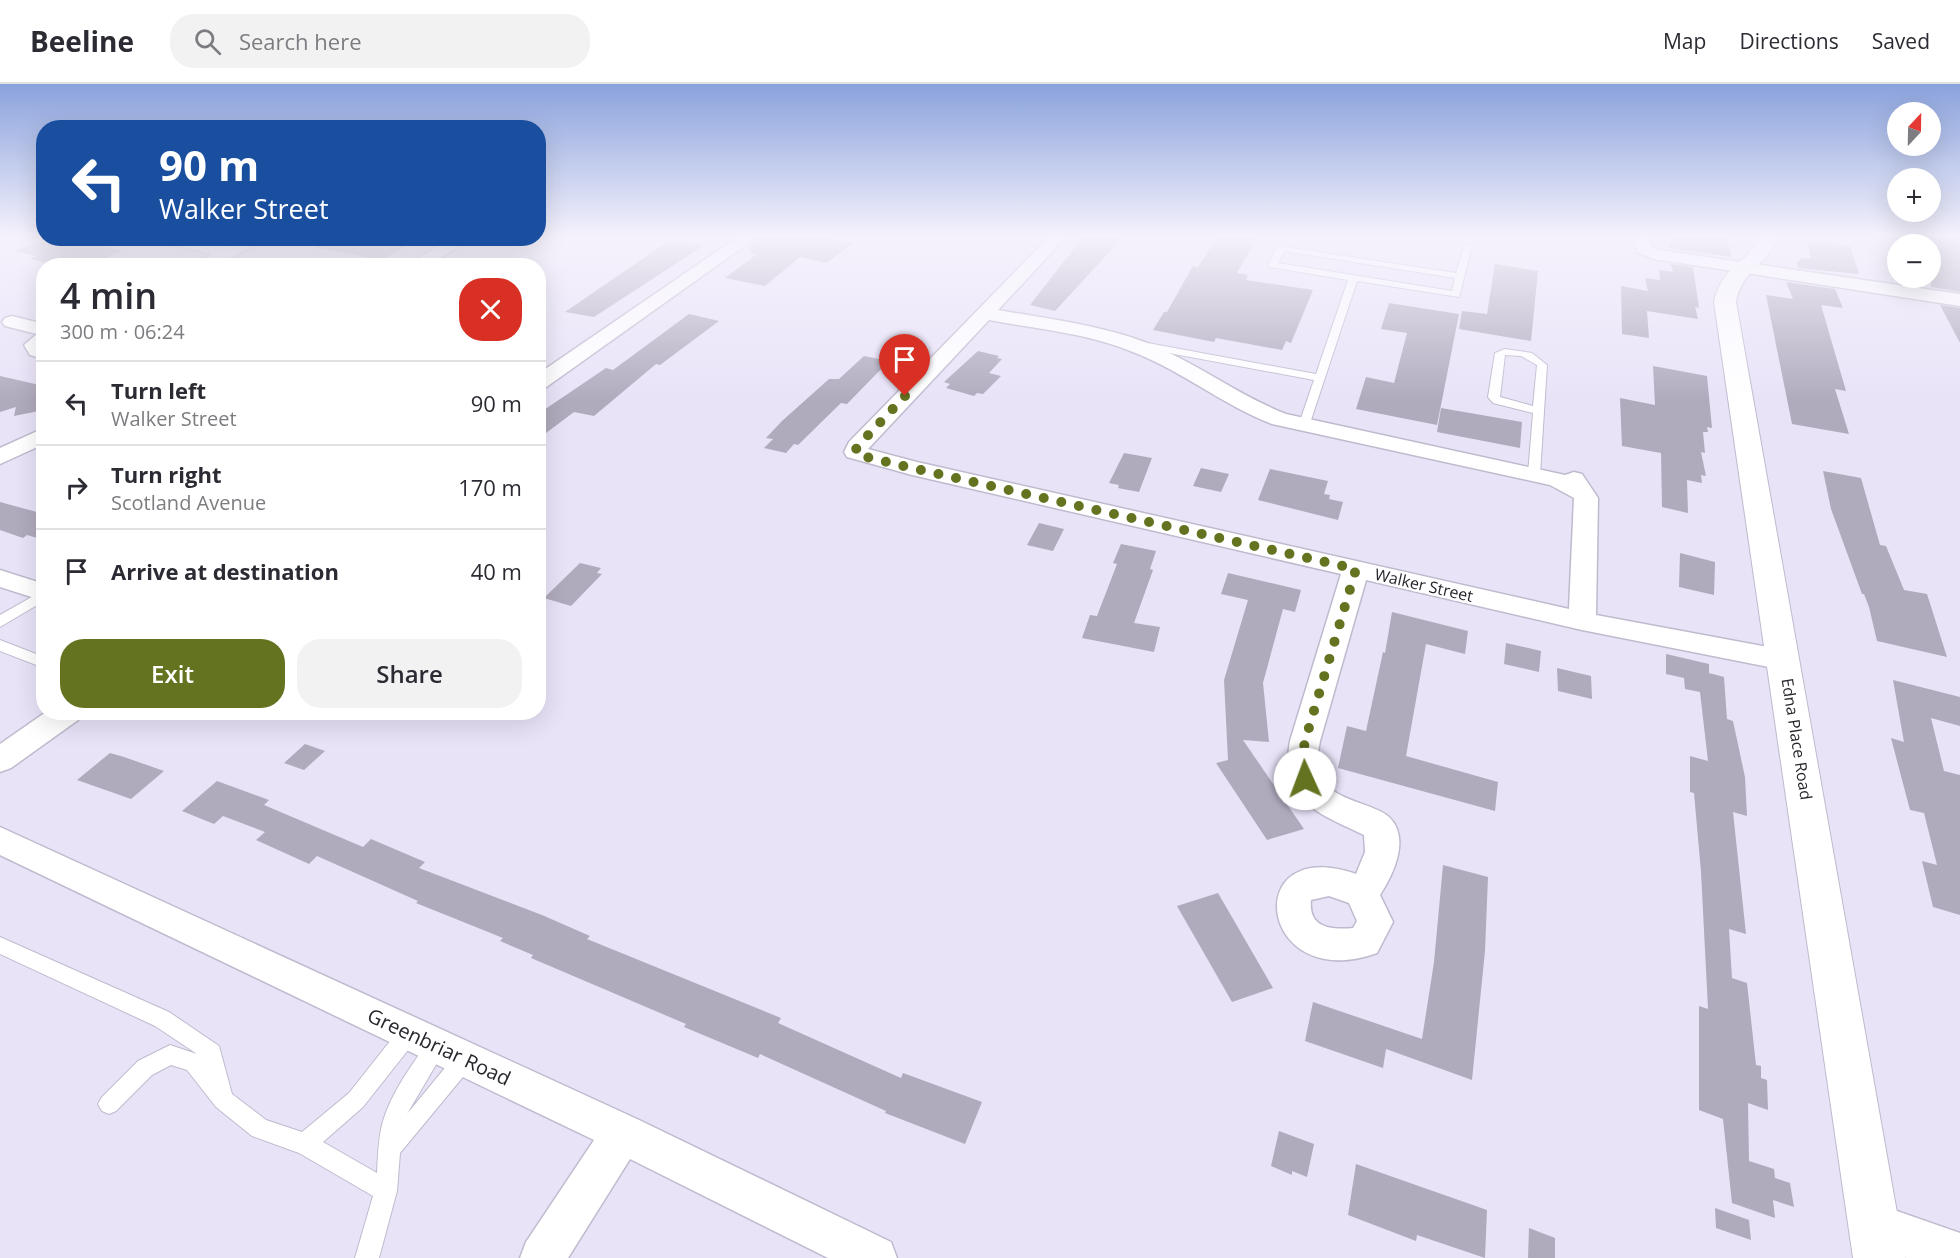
<!DOCTYPE html>
<html lang="en">
<head>
<meta charset="utf-8">
<style>
	body { margin:0; font-family:"Open Sans",sans-serif; background:#f2f2f3; color:#2b2b33; height:100vh; display:flex; flex-direction:column; font-size:22px; white-space:nowrap }
	* { box-sizing:border-box; margin:0 }
	p { font-size:20px; color:#7c7c81 }
	.icon { flex:none; width:33px; height:33px; fill:none; stroke:currentColor; stroke-width:2; stroke-linecap:round; stroke-linejoin:round }
	.map { position:relative; flex:1; overflow:hidden }
	.drawer { position:absolute; left:36px; top:174px; width:510px; height:462px; display:flex; flex-direction:column; background:#fff; border-radius:24px; box-shadow:0 6px 24px #0002 }
	.drawer>* { flex:none }
	.guide { position:absolute; left:36px; top:36px; width:510px; height:126px; border-radius:24px; box-shadow:0 6px 24px #0002; background:#1a4fa0; color:#fff; overflow:hidden }
	.needle { width:39px; rotate:22deg }
	.buttons { position:absolute; left:1887px; top:18px; display:grid; gap:12px }
	.buttons a { display:grid; place-items:center; width:54px; height:54px; border-radius:50%; background:#fff; box-shadow:0 6px 24px #0002; font-size:30px }
	.pin { position:absolute; display:grid; place-items:center; width:51px; height:51px; color:#fff; margin:-62px -26px; border-radius:50% 50% 50% 0; rotate:-45deg; box-shadow:0 0 6px #0007 }
	.pin .icon { rotate:45deg }
	.me { position:absolute; width:66px; margin:-33px; rotate:358deg; stroke-linejoin:round; filter:drop-shadow(0 0 4px #0008) }
	.turn { display:flex; align-items:center; gap:21px; height:126px; padding:0 24px; font-size:27px }
	.turn .icon { width:78px; height:78px; stroke-width:2.5 }
	.turn b { display:block; font-size:42px; line-height:51px }
	.round { display:grid; place-items:center; flex:none; width:63px; height:63px; border-radius:24px; background:#f2f2f3 }
	.head { display:flex; align-items:center; justify-content:space-between; height:102px; padding:0 24px }
	h1 { font-size:36px; font-weight:600; line-height:45px }
	.cta { display:flex; gap:12px; margin-top:auto; padding:12px 24px }
	.cta a { flex:1; height:69px; border-radius:24px; background:#647320; color:#fff; font-size:24px; font-weight:600; line-height:69px; text-align:center }
	.cta a+a { background:#f2f2f3; color:#2b2b33 }
	ul { padding:0; list-style:none }
	li { display:flex; align-items:center; gap:18px; height:84px; padding:0 24px; border-top:2px solid #e1e1e2 }
	li div { flex:1 }
	li b { display:block; font-size:22px }
	li em { font-style:normal }
	header { display:flex; align-items:center; gap:36px; box-sizing:border-box; height:84px; padding:0 30px; background:#fff; border-bottom:2px solid #e1e1e2 }
	header strong { font-size:28px }
	nav { display:flex; gap:33px; margin-inline-start:auto; font-size:21px }
	.search { width:420px; height:54px; background:#f2f2f3; display:flex; align-items:center; gap:15px; box-sizing:border-box; padding:0 21px; border-radius:24px; color:#7c7c81; font-size:22px }
	.map>svg:first-child { display:block }
	.building { fill:#b0aabd }
	.lines { fill:none; stroke-linecap:round; stroke-linejoin:round }
	.lane-casing { stroke:#c0bace; stroke-width:2 }
	.street-casing { stroke:#c0bace; stroke-width:3 }
	.secondary-casing { stroke:#c0bace; stroke-width:2 }
	.lane { fill:#fff; fill-rule:evenodd }
	.street { fill:#fff; fill-rule:evenodd }
	.secondary { fill:#fff; fill-rule:evenodd }
	.route { stroke:#647320; stroke-width:10; stroke-dasharray:0 18 }
	.labels { text-anchor:middle; stroke-width:4.5; stroke-linejoin:round; paint-order:stroke }
	.street-label { font-size:16px; fill:#28262d; stroke:#fff }
	.near-street-label { font-size:20px; fill:#28262d; stroke:#fff }
</style>
</head>
<body>
<header>
<strong>Beeline</strong>
<div class="search"><svg class="icon" aria-label="search" viewBox="0 0 24 24"><circle cx="10" cy="10" r="6"/><path d="M15 15l6 6"/></svg>Search here</div>
<nav><a>Map</a><a>Directions</a><a>Saved</a></nav>
</header>
<div class="map">
<svg width="1960" height="1174" viewBox="0 0 1960 1174">
	<rect width="100%" height="100%" fill="#e9e3f8"/>
	<!-- building -->
	<g class="building">
		<path d="M759,153H820L853,159L827,179L800,173L765,202L725,194L757,170L750,169L751,160Z"/>
		<path d="M1083,153H1123L1055,227L1030,221Z"/>
		<path d="M1217,153L1256,156L1237,189L1248,191L1246,196L1313,206L1291,259L1286,257L1282,266L1216,254L1214,258L1153,246L1164,228H1167L1193,182L1198,183Z"/>
		<path d="M1670,153H1726L1732,173L1669,164Z"/>
		<path d="M1928,153H1954L1960,155V208L1931,203L1932,160Z"/>
		<path d="M47,154H68L122,167L88,182H63L30,175L36,172L15,167Z"/>
		<path d="M318,154H421L381,176L317,164Z"/>
		<path d="M670,156L703,162L594,233L565,228Z"/>
		<path d="M1807,157L1850,162L1859,190L1798,184L1797,177H1801L1800,174L1811,175Z"/>
		<path d="M1495,180L1538,187L1531,257L1459,245L1462,227L1487,230Z"/>
		<path d="M1671,180L1693,183L1699,224L1695,223L1698,235L1647,227L1649,254L1622,250L1621,202L1648,207L1645,194L1660,196L1659,186L1673,188Z"/>
		<path d="M1786,198L1835,205L1843,224L1821,221L1846,307L1835,305L1849,350L1792,340L1766,211L1793,215Z"/>
		<path d="M1389,219L1459,230L1437,341L1356,325L1366,293L1394,299L1407,249L1381,245Z"/>
		<path d="M1940,221L1960,224V259Z"/>
		<path d="M689,230L719,237L660,281L656,280L594,332L574,328L538,355V330L606,284L613,286Z"/>
		<path d="M978,267L999,272L997,274L1002,275L989,289L1001,292L983,310L977,309L974,312L946,304L950,300L944,298Z"/>
		<path d="M864,272L889,277L847,320L841,319L798,361L794,360L786,369L764,364L773,355L766,354L782,337L829,295H839Z"/>
		<path d="M1653,282L1707,292L1712,344L1707,343L1708,348H1703L1705,369L1701,368L1706,392L1701,391L1702,399L1687,396L1688,429L1662,423L1661,369L1622,362L1620,314L1655,321Z"/>
		<path d="M0,292L44,302V326L14,332L16,323L0,328Z"/>
		<path d="M1441,324L1522,338L1520,364L1437,348Z"/>
		<path d="M1124,369L1152,374L1139,408L1118,404L1119,401L1109,399Z"/>
		<path d="M1201,384L1229,390L1221,408L1193,402Z"/>
		<path d="M1270,385L1328,397L1324,410L1330,411L1329,415L1343,418L1338,436L1258,416Z"/>
		<path d="M1823,387L1861,394L1880,461L1886,462L1904,506L1927,510L1947,573L1877,557L1869,523L1864,510H1862L1831,425Z"/>
		<path d="M0,418L44,430V456L27,451L23,454L0,446Z"/>
		<path d="M1039,439L1064,445L1053,467L1027,461Z"/>
		<path d="M1121,460L1156,467L1150,485L1153,486L1134,539L1160,543L1154,568L1082,554L1090,531L1097,532L1117,480L1113,479Z"/>
		<path d="M1680,469L1715,478L1714,511L1679,503Z"/>
		<path d="M580,479L601,484L597,489L602,490L571,522L544,514Z"/>
		<path d="M1228,489L1301,506L1295,528L1283,525L1263,599L1269,658L1243,656L1304,745L1267,756L1216,679L1228,676L1224,596L1248,516L1221,510Z"/>
		<path d="M1392,528L1468,547L1465,570L1426,560L1406,672L1498,698L1495,727L1338,684L1347,642L1366,647L1383,568L1385,569Z"/>
		<path d="M1506,559L1541,567L1539,588L1504,580Z"/>
		<path d="M1666,570L1709,580V589L1724,593L1727,635L1733,637L1745,693L1747,732L1733,728L1746,850L1729,845L1732,894L1747,899L1756,981L1761,982V994L1767,996L1768,1026L1748,1019L1749,1077L1774,1085L1775,1094L1790,1099L1794,1123L1773,1116L1775,1134L1732,1119L1723,1035L1699,1026V922L1708,925L1701,788L1694,709L1690,708V672L1708,677L1700,608L1685,605L1684,594L1666,590Z"/>
		<path d="M1557,584L1591,592L1592,615L1558,607Z"/>
		<path d="M1893,596L1960,613V642L1931,634L1944,687L1960,691V831L1933,823L1922,777L1937,781L1924,729L1910,726L1891,654L1904,658Z"/>
		<path d="M305,660L325,667L304,686L284,679Z"/>
		<path d="M110,669L124,673L164,687L131,715L77,696Z"/>
		<path d="M217,697L269,716L264,721L363,763L371,755L425,778L419,784L542,831L590,852L587,855L781,934L778,939L901,994L903,989L982,1018L965,1060L885,1029L886,1027L760,970L758,974L684,943L686,940L531,874L533,871L500,857L503,854L416,819L418,817L317,772L309,780L256,756L265,748L223,732L214,740L182,727Z"/>
		<path d="M1443,781L1488,793L1485,867L1472,996L1386,965L1383,984L1305,957L1313,918L1422,955L1434,878Z"/>
		<path d="M1218,809L1273,904L1232,918L1177,822Z"/>
		<path d="M1279,1047L1314,1060L1307,1093L1292,1087V1091L1271,1082Z"/>
		<path d="M1356,1080L1487,1126L1485,1174L1417,1151L1416,1157L1348,1131Z"/>
		<path d="M1715,1124L1749,1136L1751,1156L1716,1144Z"/>
		<path d="M1529,1144L1555,1154V1174H1528Z"/>
	</g>
	<g class="lines">
		<!-- lane casing -->
		<g class="lane-casing">
			<g id="lane">
				<path d="M1465,160L1472,162L1459,213L1357,197L1309,342L1305,343L1299,340L1314,296L1142,264L1137,261L1142,258L1316,290L1348,196L1270,183L1268,181L1278,162L1456,189ZM1284,167L1455,194L1452,207L1278,179Z"/>
				<path d="M1505,265L1532,269L1547,281L1540,390L1534,394L1528,390L1533,329L1493,319L1488,313L1495,269ZM1505,271L1521,272L1537,281L1533,322L1500,313Z"/>
				<path d="M44,506V517L0,543V531Z"/>
				<path d="M0,556L44,573V584L0,567Z"/>
				<path d="M0,853L169,928L219,962L232,1010L266,1036L302,1048L349,1009L402,942L409,940L416,942L419,949L416,956L363,1023L323,1058L377,1089C378,1072 378,1054 383,1037C392,1007 412,981 430,955L437,952L444,955L447,962L407,1030L458,968L465,965L472,968L475,975L472,982L400,1069L397,1107L379,1174H355L373,1112L299,1069L252,1052L216,1023L187,986L171,981L152,991L116,1027L109,1030L102,1027L98,1020L102,1013L138,977L170,961L197,970L155,942L0,870Z"/>
			</g>
		</g>
		<!-- street casing -->
		<g class="street-casing">
			<g id="street">
				<path d="M738,153H757L545,304L538,306V290Z"/>
				<path d="M1049,153H1066L998,226C1048,235 1100,241 1147,259C1196,278 1237,311 1286,330L1565,391L1574,388L1582,390L1598,414L1596,531L1784,566L1794,569L1798,576L1794,583L1784,586L1582,546L1366,496L1320,657C1318,668 1315,683 1321,694C1335,718 1374,719 1389,733C1411,754 1393,791 1380,811L1393,838L1377,869C1258,912 1238,749 1356,790L1365,768L1364,751C1318,729 1279,717 1290,657L1341,490L912,391L847,373L844,368L849,358ZM989,236C1037,245 1088,249 1133,268C1182,287 1223,321 1272,340L1550,401L1574,414L1569,525L917,378L868,365ZM1329,812L1349,819L1357,837L1353,844C1331,846 1308,844 1311,816Z"/>
				<path d="M1634,153H1650L1651,162L1659,166L1960,210V222L1654,175L1637,168Z"/>
				<path d="M158,154H189L226,163L245,154H267L216,182H193L212,170L160,158Z"/>
				<path d="M451,154H472L428,182H406Z"/>
				<path d="M12,232L44,240V275L30,271L24,261L37,250L5,242L2,238L5,234Z"/>
				<path d="M44,344V360L0,380V364Z"/>
				<path d="M0,486L44,500V517L0,503Z"/>
				<path d="M46,628H83L78,636L11,684L0,688V660Z"/>
				<path d="M0,743L637,1035L891,1158L897,1174H828L630,1075L568,1174H520L526,1158L594,1056L0,771Z"/>
				<path d="M1874,1119L1960,1149V1174H1906L1859,1156L1852,1141L1859,1126Z"/>
			</g>
		</g>
		<!-- secondary casing -->
		<g class="secondary-casing">
			<path id="secondary" d="M1760,153H1779C1767,181 1742,186 1736,218L1905,1174H1853L1714,218C1722,181 1747,181 1760,153Z"/>
		</g>
		<!-- lane -->
		<use href="#lane" class="lane"/>
		<!-- street -->
		<use href="#street" class="street"/>
		<!-- secondary -->
		<use href="#secondary" class="secondary"/>
	</g>
	<!-- sky -->
	<linearGradient id="sky" x2="0" y2="1"><stop stop-color="#8aa2dc"/><stop offset="0.48" stop-color="#f5f2fc"/><stop offset="1" stop-color="#f5f2fc" stop-opacity="0"/></linearGradient>
	<rect width="1960" height="317" fill="url(#sky)"/>
	<g class="lines">
		<!-- route -->
		<path class="route" d="M905,312L857,363L855,368L862,372L912,384L1356,485L1305,657L1302,676L1305,695"/>
	</g>
	<g class="labels">
		<!-- street labels -->
		<g class="street-label">
			<text transform="translate(1424 501) rotate(13)" y="6">Walker Street</text>
			<text transform="translate(1797 655) rotate(81)" y="6">Edna Place Road</text>
		</g>
		<!-- near-street labels -->
		<g class="near-street-label">
			<text transform="translate(439 963) rotate(25)" y="7">Greenbriar Road</text>
		</g>
	</g>
</svg>
<div class="buttons">
<a><svg class="needle" viewBox="-14 -14 28 28"><path d="M0-13l5 13h-10z" fill="#e53935"/><path d="M0 13l5-13h-10z" fill="#7c7c81"/></svg></a>
<a>+</a>
<a>−</a>
</div>
<div class="pin" style="left:905px;top:312px;background:#d93025"><svg class="icon" aria-label="arrive" viewBox="0 0 24 24"><path d="M6 21V4h12l-3 4 3 4H6"/></svg></div>
<svg class="me" style="left:1305px;top:695px" viewBox="-20 -20 40 40"><circle r="19" fill="#fff"/><path d="M0-13L10 11 0 6-10 11z" fill="#647320"/></svg>
<div class="guide">
<div class="turn"><svg class="icon" aria-label="left" viewBox="0 0 24 24"><path d="M17 20v-9H6M10 6l-5 5 5 5"/></svg><div><b>90 m</b>Walker Street</div></div>
</div>
<section class="drawer">
<div class="head"><div><h1>4 min</h1><p>300 m · 06:24</p></div><a class="round" style="background:#d93025;color:#fff"><svg class="icon" aria-label="close" viewBox="0 0 24 24"><path d="M6 6l12 12M18 6L6 18"/></svg></a></div>
<ul>
<li><svg class="icon" aria-label="left" viewBox="0 0 24 24"><path d="M17 20v-9H6M10 6l-5 5 5 5"/></svg><div><b>Turn left</b><p>Walker Street</p></div><em>90 m</em></li>
<li><svg class="icon" aria-label="right" viewBox="0 0 24 24"><path d="M7 20v-9h11M14 6l5 5-5 5"/></svg><div><b>Turn right</b><p>Scotland Avenue</p></div><em>170 m</em></li>
<li><svg class="icon" aria-label="arrive" viewBox="0 0 24 24"><path d="M6 21V4h12l-3 4 3 4H6"/></svg><div><b>Arrive at destination</b></div><em>40 m</em></li>
</ul>
<div class="cta"><a>Exit</a><a>Share</a></div>
</section>
</div>
</body>
</html>
